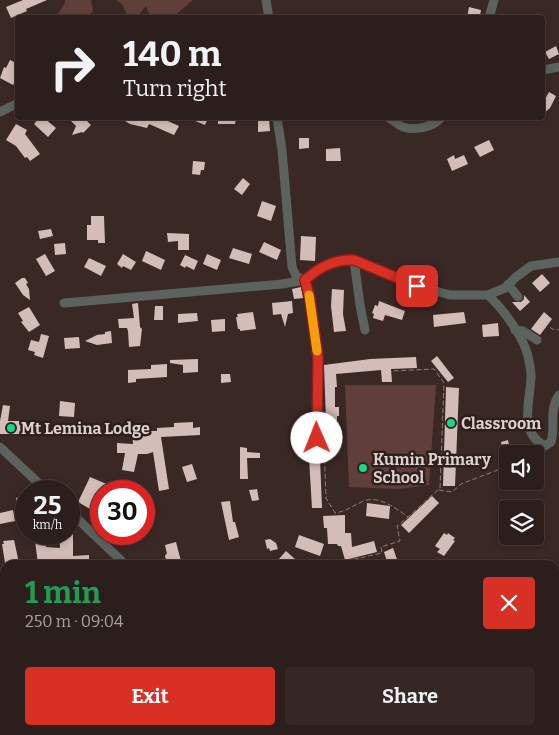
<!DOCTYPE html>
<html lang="en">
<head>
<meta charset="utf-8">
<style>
	body { margin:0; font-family:Bitter,serif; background:#342725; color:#f1f3f6; height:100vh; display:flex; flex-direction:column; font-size:19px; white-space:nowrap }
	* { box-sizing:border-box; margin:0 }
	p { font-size:16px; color:#a6a2a3 }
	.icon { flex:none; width:28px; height:28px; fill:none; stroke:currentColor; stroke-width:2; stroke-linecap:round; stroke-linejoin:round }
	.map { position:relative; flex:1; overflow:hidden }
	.details { position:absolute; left:0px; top:560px; width:560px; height:175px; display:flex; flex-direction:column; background:#2c1e1c; border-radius:15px 15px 0 0; box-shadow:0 2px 8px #0003,0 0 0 1px #483c3b }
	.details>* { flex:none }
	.guide { position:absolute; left:15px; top:15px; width:530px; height:105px; border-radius:5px; box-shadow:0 2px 8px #0003,0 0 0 1px #483c3b; background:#2c1e1c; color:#f1f3f6; overflow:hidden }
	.controls { position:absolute; left:499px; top:445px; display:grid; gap:10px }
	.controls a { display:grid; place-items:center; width:45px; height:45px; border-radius:5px; background:#2c1e1c; box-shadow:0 2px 8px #0003,0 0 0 1px #483c3b; font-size:25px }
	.speed { position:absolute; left:15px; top:480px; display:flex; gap:10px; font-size:25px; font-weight:700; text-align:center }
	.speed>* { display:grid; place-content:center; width:65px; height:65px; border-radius:50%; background:#2c1e1c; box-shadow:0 2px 8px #0003,0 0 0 1px #483c3b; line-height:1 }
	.speed small { font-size:12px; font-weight:400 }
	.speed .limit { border:8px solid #d22; background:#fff; color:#111 }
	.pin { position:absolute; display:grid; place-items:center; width:42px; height:42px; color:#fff; margin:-21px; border-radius:10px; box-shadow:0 2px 8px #0006 }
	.me { position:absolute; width:55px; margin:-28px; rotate:359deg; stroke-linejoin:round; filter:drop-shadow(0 0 4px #0008) }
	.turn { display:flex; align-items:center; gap:18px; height:105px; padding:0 25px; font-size:22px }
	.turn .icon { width:65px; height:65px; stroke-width:2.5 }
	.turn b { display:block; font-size:35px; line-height:42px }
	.round { display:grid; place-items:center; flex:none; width:52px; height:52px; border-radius:5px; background:#342725 }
	.head { display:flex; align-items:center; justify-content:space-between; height:85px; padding:0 25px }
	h1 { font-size:30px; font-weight:700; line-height:38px; color:#1e9e55 }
	.action { display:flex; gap:10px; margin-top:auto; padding:10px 25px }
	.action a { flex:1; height:58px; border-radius:5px; background:#d93025; color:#fff; font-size:20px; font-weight:700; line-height:58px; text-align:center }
	.action a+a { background:#342725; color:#f1f3f6 }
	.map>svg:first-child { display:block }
	.green { fill:#603f3a }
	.building { fill:#d3bdb9 }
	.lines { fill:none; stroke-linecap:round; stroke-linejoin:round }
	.path { stroke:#8d7e7b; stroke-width:1; stroke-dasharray:5 2.5; stroke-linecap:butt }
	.minor { stroke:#5c635e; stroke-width:9 }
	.route-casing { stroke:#8d1f18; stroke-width:12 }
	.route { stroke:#d93025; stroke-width:9 }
	.slow { stroke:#f59e0b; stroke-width:9 }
	.poi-dot { fill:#15d989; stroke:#2f1f1c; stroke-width:2 }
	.labels { text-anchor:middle; stroke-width:5; stroke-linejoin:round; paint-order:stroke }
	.poi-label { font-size:16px; font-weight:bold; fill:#ddd1cf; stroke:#2f1f1c; text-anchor:start }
</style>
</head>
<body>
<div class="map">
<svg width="559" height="735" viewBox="0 0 559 735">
	<rect width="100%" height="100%" fill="#3a2825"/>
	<!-- green -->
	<g class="green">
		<path d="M65,0H93L91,1L93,11L88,17H56L65,3Z"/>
		<path d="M116,0H193L173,17L152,18L150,16L146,6L138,16L127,15L122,4Z"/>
		<path d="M345,385H436L429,485L398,489L349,487Z"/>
	</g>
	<!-- building -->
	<g class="building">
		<path d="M23,0H47L26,9L27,11L11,18L6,7Z"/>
		<path d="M469,7L481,10L480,16L467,18Z"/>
		<path d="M556,46L559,54L549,59L545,52Z"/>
		<path d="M10,60L18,64V76L13,85L0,78L4,67L6,68Z"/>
		<path d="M549,92L556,96L550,108L542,115V104Z"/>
		<path d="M39,118H44L56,128L48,137L34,124Z"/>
		<path d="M68,118H84L91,125L83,133L82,132L72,135L76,126Z"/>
		<path d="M120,118H161L179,126L174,135L149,124L147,128L130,124Z"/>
		<path d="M188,118H208L205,125Z"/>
		<path d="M218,118H236L235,124H218Z"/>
		<path d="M258,118H269L270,131L258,132Z"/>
		<path d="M16,124L27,130L25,134L40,154L30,161L27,157L25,158L16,146L6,140Z"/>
		<path d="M299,138H309V148L299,149Z"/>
		<path d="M489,140L494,150L480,157L474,147Z"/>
		<path d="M340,148L341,161H326V149Z"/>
		<path d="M454,155L455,159L464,155L468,164L452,171L447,159Z"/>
		<path d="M193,161L205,162L204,170H201L200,175L192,174Z"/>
		<path d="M243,178L250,184L242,195L234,189Z"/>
		<path d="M262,201L276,206L271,221L257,216Z"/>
		<path d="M91,216H104L105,243H98V240H87V225H91Z"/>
		<path d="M51,229L53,236L40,239L38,231Z"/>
		<path d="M167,233L189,234V250H178V241L168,242Z"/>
		<path d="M301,236L316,237L315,261L300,260Z"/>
		<path d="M264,242L281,250L277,260L259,252Z"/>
		<path d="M65,243L66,254L55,255L54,244Z"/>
		<path d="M233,248L252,254L249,264L229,258Z"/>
		<path d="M146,251L165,260L161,270L142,261Z"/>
		<path d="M45,254L55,271L46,276L36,259Z"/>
		<path d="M123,254L136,262L131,270L123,266L122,268L117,264Z"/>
		<path d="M207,254L221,260L217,270L203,264Z"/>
		<path d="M185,255L198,261L194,270L186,266L185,268L180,265Z"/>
		<path d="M89,258L106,266L101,276L84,267Z"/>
		<path d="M542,274L550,283L540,292L532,283Z"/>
		<path d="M22,278H25L28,283L26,284L29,289L30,300L23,295L15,283Z"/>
		<path d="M301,287L303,298L294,299L292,289Z"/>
		<path d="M332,289L344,290L343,314L346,331L334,332L331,306Z"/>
		<path d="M524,295L530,302L520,311L512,302H521L524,299Z"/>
		<path d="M292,301L293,313L288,314L285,327L281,314L273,315L272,303Z"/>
		<path d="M379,301L405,311L402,320L385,315L383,321L373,318L374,314L372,313L375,305L378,306Z"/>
		<path d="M138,303L140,327L142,329L140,346L129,347L128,331L127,328H119L118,319L134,318L132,304Z"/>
		<path d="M155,306H163V320H154Z"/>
		<path d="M29,307L40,325L29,332L21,322L23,321L18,313Z"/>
		<path d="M253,312L256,329L240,331V329H238L236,317H238L237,314Z"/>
		<path d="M464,312L466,323L434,327L433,315Z"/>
		<path d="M544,312L552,319L540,335L531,329Z"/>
		<path d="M197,313L198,321L178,323V314Z"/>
		<path d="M225,319V331L212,332L211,320Z"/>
		<path d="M498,323L499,336L483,337L482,325Z"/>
		<path d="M111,331L112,343L97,345L85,341L97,335L105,334V332Z"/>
		<path d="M41,334L49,336L43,358L34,355L35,352L28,350L31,340L39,342Z"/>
		<path d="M79,337L80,348L65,349L64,338Z"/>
		<path d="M437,356L454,378L448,382L431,361Z"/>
		<path d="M416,357L417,368L391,369L392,382H382L381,370L336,374L337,387H335V407H339V416H337V421H326L324,365L370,359Z"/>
		<path d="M198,359V372L183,373V365L170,363V360Z"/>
		<path d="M167,364V377L136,379V382L128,383V370L151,369V365Z"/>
		<path d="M221,374H230L231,382L221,383Z"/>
		<path d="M446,387L459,388L455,486H443Z"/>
		<path d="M60,401L75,403L74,417L59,416Z"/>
		<path d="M3,405L10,406L8,421H21V434H0V421Z"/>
		<path d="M193,422V428L200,427V435L161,437L169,489L159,491L153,452L147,454H138L134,472L122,470L125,453H117V443L133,444L132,431H157V428L174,427V423Z"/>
		<path d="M508,440L510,451L503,453L501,442Z"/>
		<path d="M240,447L247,448V452L260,453V458H247L248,479H240Z"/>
		<path d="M309,458H320L322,508H312Z"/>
		<path d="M192,464L197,479L187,482L182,467Z"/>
		<path d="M90,477L109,485L110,483L121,485L120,489L125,491H101L90,509L78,502Z"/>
		<path d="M257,489L259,500L252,501L249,490Z"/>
		<path d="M26,496V506L18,508L16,498Z"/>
		<path d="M432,496L439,503L409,533L401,525Z"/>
		<path d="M230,501L233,522H235L239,537L229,540L221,502Z"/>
		<path d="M367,503L390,506L389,519L366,516Z"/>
		<path d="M13,510L15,521L0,524V513Z"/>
		<path d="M345,515V533H351L352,547L374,541L377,552L345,560L341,546H338L337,544H328L327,528H324L323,516Z"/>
		<path d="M444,533L447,535L448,533L455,538L453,540L455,541L444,556L437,552L440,549L435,546Z"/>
		<path d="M59,534H73V556L89,555V565H60V560L38,564L35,541L45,540L46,547L60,548Z"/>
		<path d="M299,535L324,544L320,556L295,547Z"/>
		<path d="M270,539L276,543L278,549L270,551L269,548L267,549L265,540Z"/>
		<path d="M14,540L19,563L8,565V563H5L2,544H4L3,541Z"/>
		<path d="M176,542L182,565H170L169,561H166L165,555L167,554L165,545Z"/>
		<path d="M393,548L399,565H388L384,552Z"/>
		<path d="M286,551L295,559L303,565H279L282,561L279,559Z"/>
	</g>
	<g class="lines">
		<!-- path -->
		<g class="path">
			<path d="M550,327L552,329L559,330"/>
			<path d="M324,444L326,498L335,513C348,511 353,505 364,501C379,495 397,509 408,517L440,488L444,383L434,369L391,371"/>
			<path d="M522,454L536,451"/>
			<path d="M439,490L452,492L461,484L508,466"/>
			<path d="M341,565L342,562L382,553L381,547L400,541L397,526L408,517"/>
			<path d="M30,730L31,735"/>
		</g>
		<!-- minor -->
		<g class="minor">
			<path d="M266,0L269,18"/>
			<path d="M489,18L494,0"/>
			<path d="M543,70L559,67"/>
			<path d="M0,112L18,103"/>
			<path d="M277,118L282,150L292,267L296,276L305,280L311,299L318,358L317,438"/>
			<path d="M389,118C393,120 398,125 403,127C415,131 433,127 441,118"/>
			<path d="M354,260L360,305L365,330"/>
			<path d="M508,284L518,297"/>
			<path d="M488,295L505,288L516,277L531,266L559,262"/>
			<path d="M64,303L282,284L305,280L318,269L332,262L344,260H354L417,286L450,295H488C503,309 523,336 528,356C529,362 531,369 531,375C531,400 517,432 545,446L551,442C556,426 548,411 559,395"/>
			<path d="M515,330L523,331L537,340"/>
			<path d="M0,447L47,491"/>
			<path d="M69,511L126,565"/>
			<path d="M0,631L5,630"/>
		</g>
	</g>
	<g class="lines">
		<!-- route casing -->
		<g class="route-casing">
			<path id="route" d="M317,438L318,358L310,299L305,280C320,267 334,259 354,260L417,286"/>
		</g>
		<!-- route -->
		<use href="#route" class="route"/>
		<!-- slow -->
		<path class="slow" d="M309,295L317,351"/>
	</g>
	<!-- markers -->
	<g class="poi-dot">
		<circle cx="451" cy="423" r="5"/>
		<circle cx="11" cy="428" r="5"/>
		<circle cx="363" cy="468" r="5"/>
	</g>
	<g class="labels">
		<!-- poi labels -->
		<g class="poi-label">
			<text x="461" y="429">Classroom</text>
			<text x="21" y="434">Mt Lemina Lodge</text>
			<text x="373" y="465">Kumin Primary<tspan x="373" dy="18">School</tspan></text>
		</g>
	</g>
</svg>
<div class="controls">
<a><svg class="icon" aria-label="sound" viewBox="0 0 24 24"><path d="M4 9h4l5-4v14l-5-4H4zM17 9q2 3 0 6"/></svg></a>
<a><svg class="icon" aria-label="layers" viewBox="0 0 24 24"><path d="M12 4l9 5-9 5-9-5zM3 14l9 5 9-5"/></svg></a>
</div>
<div class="speed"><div>25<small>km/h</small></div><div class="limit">30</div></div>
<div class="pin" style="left:417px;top:286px;background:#d93025"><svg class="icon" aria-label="arrive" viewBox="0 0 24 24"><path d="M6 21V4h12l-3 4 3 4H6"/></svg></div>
<svg class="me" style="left:317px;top:438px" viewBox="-20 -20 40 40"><circle r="19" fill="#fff"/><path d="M0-13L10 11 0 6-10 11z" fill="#d93025"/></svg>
<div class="guide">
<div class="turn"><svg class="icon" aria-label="right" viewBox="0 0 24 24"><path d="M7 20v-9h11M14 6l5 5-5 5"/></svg><div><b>140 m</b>Turn right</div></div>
</div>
<section class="details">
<div class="head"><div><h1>1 min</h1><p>250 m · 09:04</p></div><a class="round" style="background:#d93025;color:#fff"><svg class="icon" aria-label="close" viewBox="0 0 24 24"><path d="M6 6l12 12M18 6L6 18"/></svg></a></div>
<div class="action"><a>Exit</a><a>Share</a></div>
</section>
</div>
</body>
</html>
